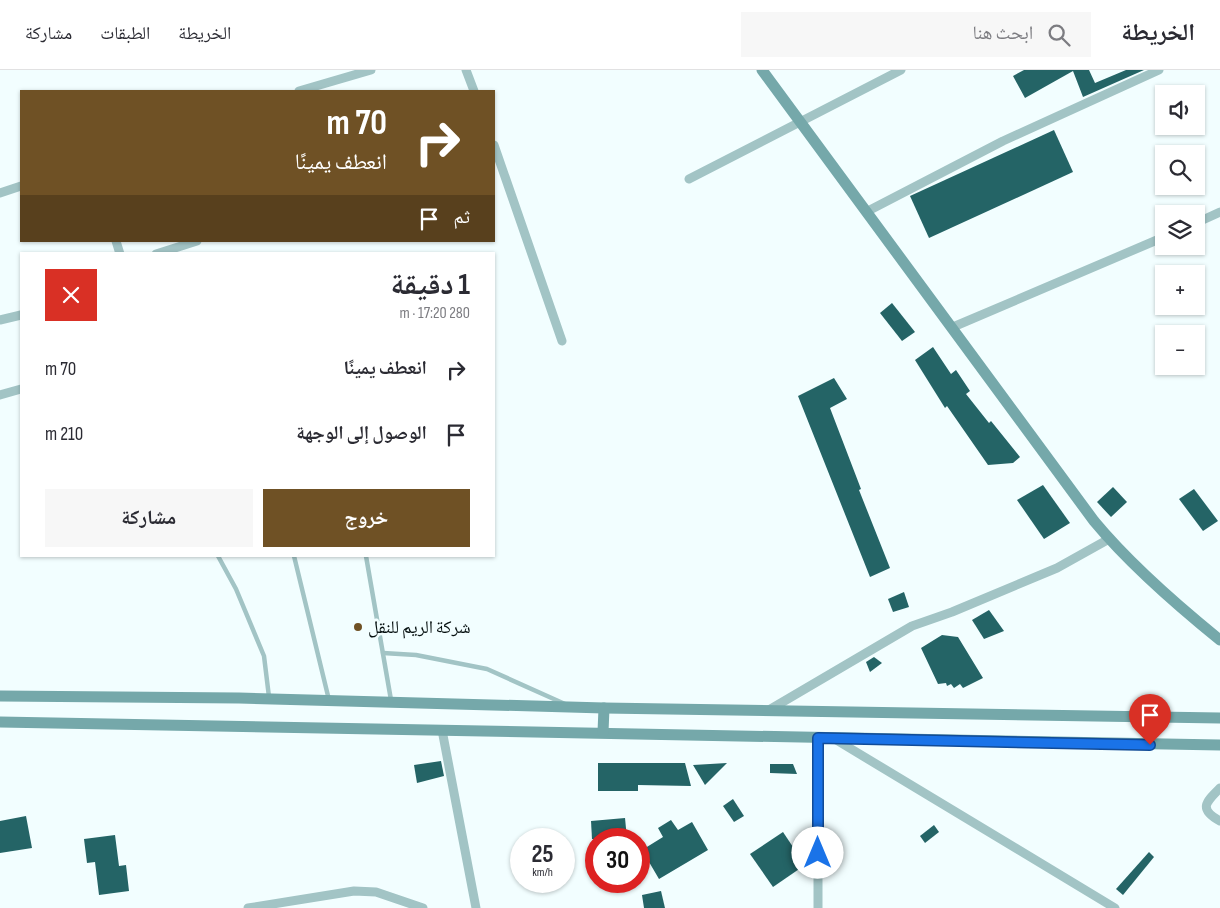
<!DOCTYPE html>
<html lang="ar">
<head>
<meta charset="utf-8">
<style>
	body { margin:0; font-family:"Sofia Sans Condensed","Noto Naskh Arabic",sans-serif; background:#f7f7f7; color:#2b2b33; direction:rtl; height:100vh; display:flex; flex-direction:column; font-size:19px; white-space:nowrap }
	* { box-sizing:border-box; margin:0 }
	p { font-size:16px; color:#7c7c81 }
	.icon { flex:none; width:28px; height:28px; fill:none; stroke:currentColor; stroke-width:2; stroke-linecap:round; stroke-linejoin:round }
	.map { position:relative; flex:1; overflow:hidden; direction:ltr }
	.panel { position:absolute; left:20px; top:182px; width:475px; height:305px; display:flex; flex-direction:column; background:#fff; border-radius:0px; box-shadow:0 1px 4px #0004; direction:rtl }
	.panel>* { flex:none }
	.top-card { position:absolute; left:20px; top:20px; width:475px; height:152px; border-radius:0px; box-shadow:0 1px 4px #0004; direction:rtl; background:#6f5125; color:#fff; overflow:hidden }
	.controls { position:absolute; left:1155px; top:15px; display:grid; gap:10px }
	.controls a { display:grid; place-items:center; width:50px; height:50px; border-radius:0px; background:#fff; box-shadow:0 1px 4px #0004; font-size:25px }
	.speed { position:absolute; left:510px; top:758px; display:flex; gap:10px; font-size:25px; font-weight:700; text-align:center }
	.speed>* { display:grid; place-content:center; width:65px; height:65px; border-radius:50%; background:#fff; box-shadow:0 1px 4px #0004; line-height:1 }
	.speed small { font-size:12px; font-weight:400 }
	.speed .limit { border:8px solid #d22; background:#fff; color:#111 }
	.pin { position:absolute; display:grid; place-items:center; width:42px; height:42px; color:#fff; margin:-51px -21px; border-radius:50% 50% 50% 0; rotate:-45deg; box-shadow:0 0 5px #0007 }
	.pin .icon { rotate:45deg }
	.me { position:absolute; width:55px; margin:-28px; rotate:0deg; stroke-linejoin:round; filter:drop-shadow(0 0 4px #0008) }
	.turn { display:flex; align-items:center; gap:18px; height:105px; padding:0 25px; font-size:22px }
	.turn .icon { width:65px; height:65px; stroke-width:2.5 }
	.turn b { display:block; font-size:35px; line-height:42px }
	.then { display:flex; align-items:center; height:48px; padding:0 25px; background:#0003; gap:10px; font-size:19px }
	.round { display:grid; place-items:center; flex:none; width:52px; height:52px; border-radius:0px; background:#f7f7f7 }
	.overview { display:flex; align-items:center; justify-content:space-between; height:85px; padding:0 25px }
	h1 { font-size:30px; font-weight:700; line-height:38px }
	.cta { display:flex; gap:10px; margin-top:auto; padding:10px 25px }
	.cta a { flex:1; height:58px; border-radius:0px; background:#6f5125; color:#fff; font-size:20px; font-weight:700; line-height:58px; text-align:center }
	.cta a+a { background:#f7f7f7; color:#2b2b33 }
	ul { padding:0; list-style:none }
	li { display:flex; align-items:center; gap:15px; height:65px; padding:0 25px }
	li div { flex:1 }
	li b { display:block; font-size:19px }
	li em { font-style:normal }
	header { display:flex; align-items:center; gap:30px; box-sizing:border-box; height:70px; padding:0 25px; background:#fff; border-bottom:1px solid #e1e1e2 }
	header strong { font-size:24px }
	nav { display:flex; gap:28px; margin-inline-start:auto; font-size:18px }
	.search { width:350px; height:45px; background:#f7f7f7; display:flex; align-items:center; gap:12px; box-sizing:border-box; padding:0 18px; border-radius:0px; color:#7c7c81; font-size:19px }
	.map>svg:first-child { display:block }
	.building { fill:#246466 }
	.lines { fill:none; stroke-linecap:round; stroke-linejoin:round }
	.lane { stroke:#a2c4c5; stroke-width:4.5 }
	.street { stroke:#a2c4c5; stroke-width:9 }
	.secondary { stroke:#75a8aa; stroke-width:11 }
	.route-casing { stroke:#114b97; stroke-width:12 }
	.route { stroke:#1a73e8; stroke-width:9 }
	.poi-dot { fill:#6f5125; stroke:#f2feff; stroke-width:2 }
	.labels { text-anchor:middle; stroke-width:5; stroke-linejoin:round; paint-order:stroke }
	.poi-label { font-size:18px; fill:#050f0f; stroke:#f2feff; text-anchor:start }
</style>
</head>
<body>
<header>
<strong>الخريطة</strong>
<div class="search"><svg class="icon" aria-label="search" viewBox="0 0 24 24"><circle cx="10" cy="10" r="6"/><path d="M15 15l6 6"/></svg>ابحث هنا</div>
<nav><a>الخريطة</a><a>الطبقات</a><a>مشاركة</a></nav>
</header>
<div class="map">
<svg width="1220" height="838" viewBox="0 0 1220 838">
	<rect width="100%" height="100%" fill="#f2feff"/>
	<!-- building -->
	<g class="building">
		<path d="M1024,0H1089L1095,13L1126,0H1144L1083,27L1073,1L1025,28L1013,6Z"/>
		<path d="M1054,60L1073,102L929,168L910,126Z"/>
		<path d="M892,233L915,262L902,271L880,243Z"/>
		<path d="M933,277L951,304L956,300L970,321L966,324L989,353L991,351L1020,387L1013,393L988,395L947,336L945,338L915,290Z"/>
		<path d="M834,308L847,329L830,338L861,419L859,420L890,498L870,507L798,326Z"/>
		<path d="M1043,415L1070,453L1044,469L1017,430Z"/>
		<path d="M1113,417L1127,432L1111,447L1097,432Z"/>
		<path d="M1194,419L1218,451L1203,461L1179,429Z"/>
		<path d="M904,522L909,537L893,542L888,529Z"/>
		<path d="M989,540L1004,561L984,569L972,550Z"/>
		<path d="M942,565L958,567L983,608L963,618L960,614L954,618L951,614L947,616L946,613L938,614L921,578Z"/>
		<path d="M874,587L882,593L870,602L866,592Z"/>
		<path d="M441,691L444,706L417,713L414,695Z"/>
		<path d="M598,693H685L691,716L638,715V721H598Z"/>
		<path d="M727,693L705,715L693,695Z"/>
		<path d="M770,694H793L797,704L770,703Z"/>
		<path d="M733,729L744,746L734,752L723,736Z"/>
		<path d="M26,746L32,778L0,783V751Z"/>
		<path d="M625,748L627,769H592L591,751Z"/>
		<path d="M671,750L678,760L692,752L708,780L659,809L642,780L663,767L658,758Z"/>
		<path d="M934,755L939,762L925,773L920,766Z"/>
		<path d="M783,762L805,795L773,817L750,784Z"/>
		<path d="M115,765L119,796L126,795L129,821L99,825L95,792L87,793L84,769Z"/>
		<path d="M1149,782L1154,787L1123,825L1116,819Z"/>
		<path d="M661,821L665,838H644L642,825Z"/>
	</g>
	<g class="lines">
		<!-- lane -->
		<g class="lane">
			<path d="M218,486L236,519L264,586L269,627"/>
			<path d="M294,486L329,630"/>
			<path d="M366,486L391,630"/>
			<path d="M383,583L416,585L487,599L565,634"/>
		</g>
		<!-- street -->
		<g class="street">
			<path d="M466,0L474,21"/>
			<path d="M299,21L371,0"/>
			<path d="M494,75L562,271"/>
			<path d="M689,109L901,0"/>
			<path d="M0,123L21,116"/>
			<path d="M866,142L1003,71L1159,0"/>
			<path d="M1196,153L1220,142"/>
			<path d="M116,171L120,184"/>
			<path d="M156,184L197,171"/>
			<path d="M0,250L21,245"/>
			<path d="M953,257L1164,167"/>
			<path d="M0,325L21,319"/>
			<path d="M769,640L912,556L952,542L1057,498L1109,469"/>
			<path d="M442,660L476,838"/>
			<path d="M833,668L1115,838"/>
			<path d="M1220,718C1206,732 1198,739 1220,751"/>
			<path d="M248,838L354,821L376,822L423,838"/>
			<path d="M818,838V668"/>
		</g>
		<!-- secondary -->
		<g class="secondary">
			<path d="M762,0L1094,451C1128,492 1178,536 1220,570"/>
			<path d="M0,626L239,628L604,638L1220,648"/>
			<path d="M0,652L1220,675"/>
			<path d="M603,662L604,638"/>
		</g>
	</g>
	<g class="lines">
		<!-- route casing -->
		<g class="route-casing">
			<path id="route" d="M818,783V668L1150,675"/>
		</g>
		<!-- route -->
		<use href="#route" class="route"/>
	</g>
	<!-- markers -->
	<circle class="poi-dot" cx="358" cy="557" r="5"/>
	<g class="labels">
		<!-- poi labels -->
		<g class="poi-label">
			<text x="368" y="563">شركة الريم للنقل</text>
		</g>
	</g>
</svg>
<div class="controls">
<a><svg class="icon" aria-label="sound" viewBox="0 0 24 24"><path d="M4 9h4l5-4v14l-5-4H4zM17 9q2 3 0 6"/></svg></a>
<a><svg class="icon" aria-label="search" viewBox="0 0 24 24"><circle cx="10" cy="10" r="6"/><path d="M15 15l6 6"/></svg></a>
<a><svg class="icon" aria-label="layers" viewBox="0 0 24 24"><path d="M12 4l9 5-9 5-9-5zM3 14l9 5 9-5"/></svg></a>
<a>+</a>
<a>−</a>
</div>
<div class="speed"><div>25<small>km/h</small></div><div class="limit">30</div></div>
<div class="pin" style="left:1150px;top:675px;background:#d93025"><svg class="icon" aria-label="arrive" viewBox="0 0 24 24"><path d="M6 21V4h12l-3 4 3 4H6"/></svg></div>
<svg class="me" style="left:818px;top:783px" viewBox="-20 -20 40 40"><circle r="19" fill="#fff"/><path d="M0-13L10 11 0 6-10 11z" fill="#1a73e8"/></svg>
<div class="top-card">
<div class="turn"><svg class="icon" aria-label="right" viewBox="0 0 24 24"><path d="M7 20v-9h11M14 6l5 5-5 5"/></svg><div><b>70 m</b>انعطف يمينًا</div></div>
<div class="then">ثم<svg class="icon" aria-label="arrive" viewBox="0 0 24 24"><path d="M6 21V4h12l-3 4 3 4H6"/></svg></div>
</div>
<section class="panel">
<div class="overview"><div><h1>1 دقيقة</h1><p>280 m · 17:20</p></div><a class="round" style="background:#d93025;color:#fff"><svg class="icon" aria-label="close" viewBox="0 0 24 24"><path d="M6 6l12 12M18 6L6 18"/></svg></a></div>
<ul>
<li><svg class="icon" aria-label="right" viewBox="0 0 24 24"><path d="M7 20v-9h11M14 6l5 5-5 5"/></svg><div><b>انعطف يمينًا</b></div><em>70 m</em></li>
<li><svg class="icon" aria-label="arrive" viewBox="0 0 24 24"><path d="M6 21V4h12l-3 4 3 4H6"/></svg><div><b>الوصول إلى الوجهة</b></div><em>210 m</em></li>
</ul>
<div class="cta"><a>خروج</a><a>مشاركة</a></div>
</section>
</div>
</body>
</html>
